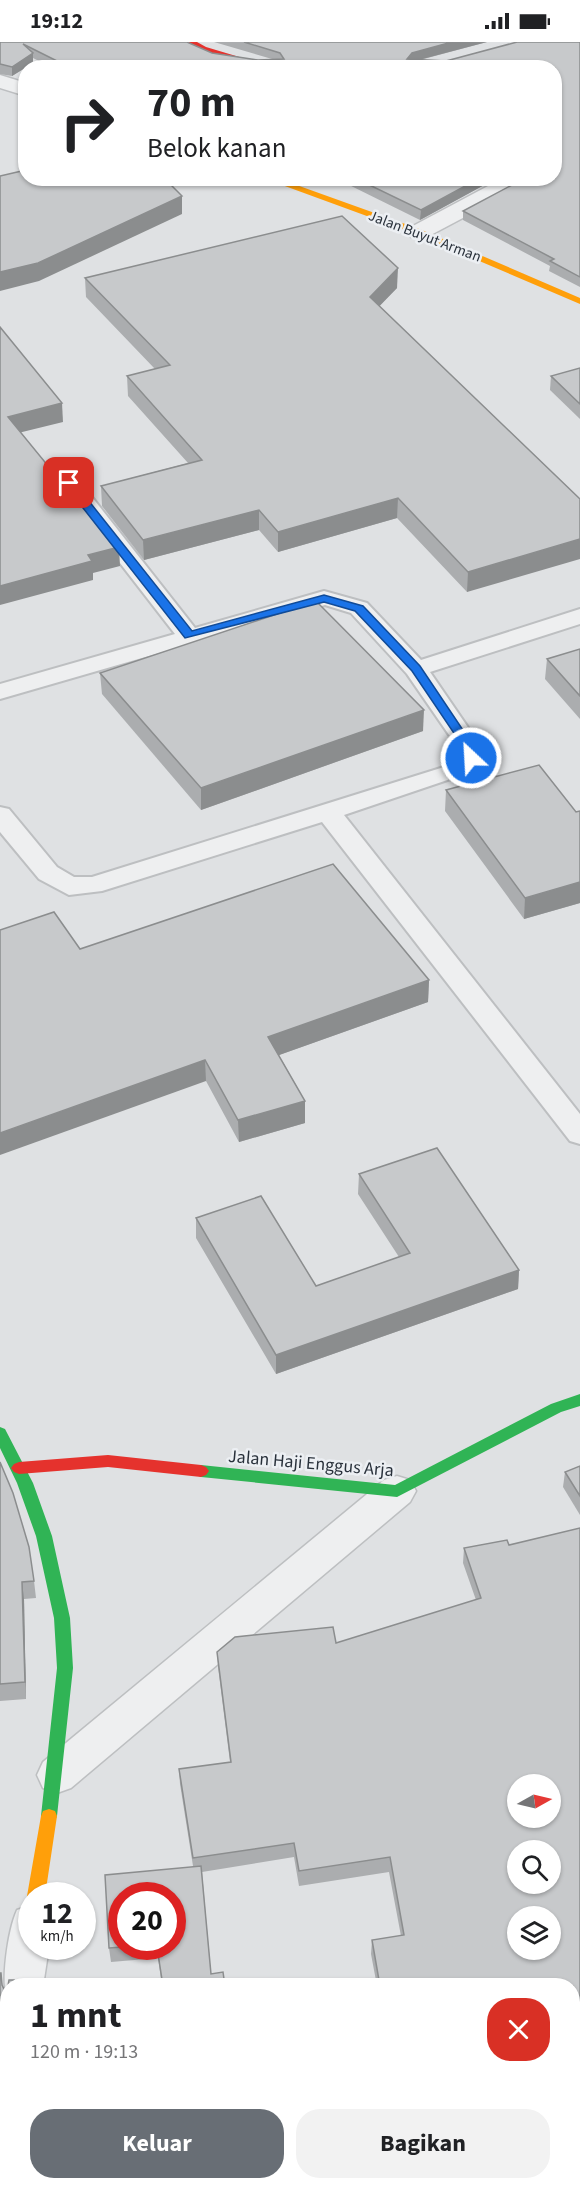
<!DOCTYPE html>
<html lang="id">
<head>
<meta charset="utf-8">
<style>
	body { margin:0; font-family:"Source Sans 3",sans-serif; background:#f2f2f2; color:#202124; height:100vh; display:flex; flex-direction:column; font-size:22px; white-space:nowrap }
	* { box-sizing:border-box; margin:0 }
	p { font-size:20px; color:#757577 }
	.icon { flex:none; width:33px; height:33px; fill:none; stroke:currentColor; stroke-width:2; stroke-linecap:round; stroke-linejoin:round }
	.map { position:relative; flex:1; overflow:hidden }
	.panel { position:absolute; left:0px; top:1936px; width:580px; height:212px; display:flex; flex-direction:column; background:#fff; border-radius:24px 24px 0 0; box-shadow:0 2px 4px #0004 }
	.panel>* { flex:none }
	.banner { position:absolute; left:18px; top:18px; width:544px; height:126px; border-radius:24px; box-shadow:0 2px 4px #0004; background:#fff; color:#202124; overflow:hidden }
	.needle { width:39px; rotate:82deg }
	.fabs { position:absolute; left:507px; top:1732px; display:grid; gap:12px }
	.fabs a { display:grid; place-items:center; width:54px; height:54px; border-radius:50%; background:#fff; box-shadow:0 2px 4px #0004; font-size:30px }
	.speed { position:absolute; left:18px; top:1840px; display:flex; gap:12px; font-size:30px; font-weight:700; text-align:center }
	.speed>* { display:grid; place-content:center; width:78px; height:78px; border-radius:50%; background:#fff; box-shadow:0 2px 4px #0004; line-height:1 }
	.speed small { font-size:15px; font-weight:400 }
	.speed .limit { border:9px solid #d22; background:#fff; color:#111 }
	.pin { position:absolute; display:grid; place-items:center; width:51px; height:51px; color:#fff; margin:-26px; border-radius:12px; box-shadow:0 3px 9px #0006 }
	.me { position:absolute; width:66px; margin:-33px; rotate:335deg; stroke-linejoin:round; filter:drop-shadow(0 0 4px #0008) }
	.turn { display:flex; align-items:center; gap:21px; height:126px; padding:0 30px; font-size:27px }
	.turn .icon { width:78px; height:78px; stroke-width:2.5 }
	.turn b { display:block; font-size:42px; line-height:51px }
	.round { display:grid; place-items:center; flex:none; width:63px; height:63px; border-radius:24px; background:#f2f2f2 }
	.summary { display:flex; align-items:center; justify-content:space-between; height:102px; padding:0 30px }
	h1 { font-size:36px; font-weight:700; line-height:45px }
	.button { display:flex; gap:12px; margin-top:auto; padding:12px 30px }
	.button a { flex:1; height:69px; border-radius:24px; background:#686e75; color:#fff; font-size:24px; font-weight:700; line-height:69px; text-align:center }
	.button a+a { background:#f2f2f2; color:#202124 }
	.status { display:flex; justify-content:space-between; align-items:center; height:42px; padding:0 30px; background:#fff; direction:ltr }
	.status svg { height:16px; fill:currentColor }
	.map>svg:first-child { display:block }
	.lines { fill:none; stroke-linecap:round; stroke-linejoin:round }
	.lane-casing { stroke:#bdbfc1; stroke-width:4 }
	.street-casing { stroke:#bdbfc1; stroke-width:3 }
	.lane { fill:#eeeff0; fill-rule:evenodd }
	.street { fill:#eeeff0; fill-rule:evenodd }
	.fast { fill:#30b455; fill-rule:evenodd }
	.slow { fill:#ff9f0a; fill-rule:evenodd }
	.jam { fill:#e5322d; fill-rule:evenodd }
	.wall { fill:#abadaf; fill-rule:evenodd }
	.shaded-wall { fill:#8b8d8e }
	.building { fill:#c7c9cb; stroke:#8b8d8e; stroke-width:1.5; fill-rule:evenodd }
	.route { fill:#1a73e8; stroke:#114b97; stroke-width:1.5 }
	.labels { text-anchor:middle; stroke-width:5; stroke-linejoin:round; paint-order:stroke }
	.far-street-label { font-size:15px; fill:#28303a; stroke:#eceff3 }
	.street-label { font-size:18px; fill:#28303a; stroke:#eceff3 }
</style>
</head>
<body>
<div class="status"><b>19:12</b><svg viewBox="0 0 49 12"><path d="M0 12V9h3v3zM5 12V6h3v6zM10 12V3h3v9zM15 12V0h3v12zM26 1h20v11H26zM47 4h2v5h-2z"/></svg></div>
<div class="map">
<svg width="580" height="2147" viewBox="0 0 580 2147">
	<rect width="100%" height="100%" fill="#dfe1e3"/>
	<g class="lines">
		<!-- lane casing -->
		<g class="lane-casing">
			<path id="lane" d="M69,434L77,436L195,586L324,549L367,561L421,618L580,567V582L430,630L480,703L483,716L474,729L344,773L580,1072V1102L570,1099L322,780L102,849L69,853L39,837L0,790V765L9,767L57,825L74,835H92L444,725L458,716L456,703L407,632L351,571L325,563L0,657V642L175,592L58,441L61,436Z"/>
		</g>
		<!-- street casing -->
		<g class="street-casing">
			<g id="street">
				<path d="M0,33L26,41V54L0,46Z"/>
				<path d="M503,136H532L529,141L427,195H411L408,190L411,185Z"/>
				<path d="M397,1434L410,1438L416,1449L410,1460L71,1746L57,1751L43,1746L37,1733L43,1720L384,1438Z"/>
				<path d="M32,1863V1905H49L43,1944H8V1959C0,1942 8,1888 17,1868Z"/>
			</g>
		</g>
		<!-- lane -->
		<use href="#lane" class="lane"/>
		<!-- street -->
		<use href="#street" class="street"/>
		<!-- fast -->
		<g class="fast">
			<path d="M580,1352V1364L561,1370L397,1455L201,1435L196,1433L193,1429L196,1425L201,1423L395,1443L551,1362Z"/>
			<path d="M0,1385L5,1387L33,1441L52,1494L70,1576L73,1626L57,1774L55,1779L49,1781L43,1779L41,1774L57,1626L54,1576L36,1494L17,1441L0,1406Z"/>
			<path d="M8,2017V2074L0,2079V2023L2,2019Z"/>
		</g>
		<!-- slow -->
		<g class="slow">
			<path d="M263,136H277L422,188L580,256V262L416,192Z"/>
			<path d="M49,1767L55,1769L57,1774L45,1854H32V1860L27,1854L41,1774L43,1769Z"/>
		</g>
		<!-- jam -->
		<g class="jam">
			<path d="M187,0H197L206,5L276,26C253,26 204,15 187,0Z"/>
			<path d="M108,1413L201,1423L206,1425L209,1429L206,1433L201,1435L108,1425L19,1432L14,1430L11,1426L14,1422L19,1420Z"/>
		</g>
	</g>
	<!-- wall -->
	<g class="wall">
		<path d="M0,0L212,11L258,18L272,17L214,0H487L420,18L446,19L580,0V245L549,229L550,224L463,178V169L555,136V26H53L33,16V21L12,34L0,32Z"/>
		<path d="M335,136H497L420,178Z"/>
		<path d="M85,236L397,246L379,264L580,457L467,550L397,476L278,510L259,488L144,518L102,464L101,444L188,421L128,354L127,334L155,327L86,255Z"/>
		<path d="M580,326V377L550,348L551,334Z"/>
		<path d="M580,607V677L545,637L547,617Z"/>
		<path d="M100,631L423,689L201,768L102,652Z"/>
		<path d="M446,748L576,770L580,769V861L524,877L445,769Z"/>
		<path d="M80,907L429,938L428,960L279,1013L305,1059V1081L239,1100L206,1039Z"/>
		<path d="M359,1132L519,1228L518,1247L276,1332L196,1196V1176L316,1244L399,1215L358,1152Z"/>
		<path d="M0,1420L34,1539L36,1556L24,1557L26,1657L0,1659Z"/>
		<path d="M580,1424V1473L563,1445L565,1430Z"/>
		<path d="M580,1486V2143L522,2147H476V2140H573V1944H377L371,1912L372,1898L401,1894L389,1830L299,1844L294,1815L202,1830L211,1932L225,1944H162L158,1916L111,1920L109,1906L193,1824L180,1742L179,1727L230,1720L218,1625L217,1610L336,1601L476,1558L463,1521L464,1506L509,1503ZM172,1854V1905H122Z"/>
		<path d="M0,1931L3,1945L7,1953L8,1950V2002H0Z"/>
	</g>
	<!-- shaded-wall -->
	<g class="shaded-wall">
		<path d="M452,0H487L411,20L407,17L412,11Z"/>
		<path d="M33,11V21L12,34V25Z"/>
		<path d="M480,136H497L420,178L421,168Z"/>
		<path d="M182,154V172L39,239L0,249V230Z"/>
		<path d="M398,226L397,246L370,274V255Z"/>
		<path d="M62,361L63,380L10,393L8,375Z"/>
		<path d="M398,456L397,476L278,510V490Z"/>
		<path d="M259,468V488L144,518L143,498Z"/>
		<path d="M580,497V517L467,550L468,530Z"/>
		<path d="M119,505L120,524L93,531V538L0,563V544L88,513Z"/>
		<path d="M424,668L423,689L201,768V746Z"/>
		<path d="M580,840V861L524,877L525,856Z"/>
		<path d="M429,938L428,960L268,1017V995Z"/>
		<path d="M205,1018L206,1039L0,1113V1091Z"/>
		<path d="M305,1059V1081L239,1100L238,1078Z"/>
		<path d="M519,1228L518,1247L276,1332V1313Z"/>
		<path d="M22,1540L24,1557L26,1657L25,1640Z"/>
	</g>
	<!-- building -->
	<g class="building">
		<path d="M0,0H187L212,11L258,18L284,17L280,11L244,0H452L412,11L407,17L446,19L517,0H580V235L550,219L554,217L463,169L525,136H555V26H71L23,2L33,11L12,25L0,22Z"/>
		<path d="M26,128V136H164L182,154L38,221L0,230V134Z"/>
		<path d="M355,136H480L421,168Z"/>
		<path d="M342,174L398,226L370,255L580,457V497L468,530L398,456L278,490L259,468L143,498L101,444L202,418L127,334L170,323L85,236Z"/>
		<path d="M0,285L62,361L8,375L71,452L76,451L119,505L88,513L92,519L0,544Z"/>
		<path d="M580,326V362L551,334Z"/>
		<path d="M316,559L424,668L201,746L100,631Z"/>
		<path d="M580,607V654L547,617Z"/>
		<path d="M539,723L576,770L580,769V840L525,856L446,748Z"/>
		<path d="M333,822L429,938L268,995L305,1059L238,1078L205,1018L0,1091V888L54,870L80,907Z"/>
		<path d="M437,1106L519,1228L276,1313L196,1176L261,1154L316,1244L410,1211L359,1132Z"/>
		<path d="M0,1420L13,1451L29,1505L34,1539L22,1540L25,1640L0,1642Z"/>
		<path d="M580,1424V1454L565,1430Z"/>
		<path d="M580,1486V2129L573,2130V1944H380L372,1898L404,1893L390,1815L299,1829L294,1801L193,1816L179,1727L231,1720L217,1610L235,1595L333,1585L336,1601L481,1556L464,1506L507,1498L509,1503ZM518,1743H550V1776H518ZM518,1809H550V1842H518ZM518,1875H550V1908H518Z"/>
		<path d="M201,1824L211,1932L223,1930L225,1944H163L157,1905H172V1854H122V1905L109,1906L105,1833Z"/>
		<path d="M0,1931H1L2,1943L7,1953L8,1950V1994H0Z"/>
		<path d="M9,1938H14L13,1944H8Z"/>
	</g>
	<!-- route -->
	<path class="route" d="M69,438L73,439L192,589L324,553L363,564L420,624L473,703L475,719H467L462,703L412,629L355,569L324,560L185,596L65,443L64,441Z"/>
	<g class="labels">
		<!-- far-street labels -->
		<g class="far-street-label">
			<text transform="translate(425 194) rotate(21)" y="5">Jalan Buyut Arman</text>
		</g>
		<!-- street labels -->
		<g class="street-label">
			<text transform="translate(311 1421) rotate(5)" y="6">Jalan Haji Enggus Arja</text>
		</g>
	</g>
</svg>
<div class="fabs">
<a><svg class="needle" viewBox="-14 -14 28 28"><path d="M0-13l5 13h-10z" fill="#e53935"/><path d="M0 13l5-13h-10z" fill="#757577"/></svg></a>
<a><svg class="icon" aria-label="search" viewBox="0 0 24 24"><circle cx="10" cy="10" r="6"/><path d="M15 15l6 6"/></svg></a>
<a><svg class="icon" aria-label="layers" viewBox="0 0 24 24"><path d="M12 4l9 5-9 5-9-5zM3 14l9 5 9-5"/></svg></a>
</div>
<div class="speed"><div>12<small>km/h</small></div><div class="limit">20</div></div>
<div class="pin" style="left:69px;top:441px;background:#d93025"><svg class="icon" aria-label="arrive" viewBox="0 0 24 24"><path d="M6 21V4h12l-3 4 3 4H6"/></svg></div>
<svg class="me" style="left:471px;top:716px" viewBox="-20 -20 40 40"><circle r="17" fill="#1a73e8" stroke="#fff" stroke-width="3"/><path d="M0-11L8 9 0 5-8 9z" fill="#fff"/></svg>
<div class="banner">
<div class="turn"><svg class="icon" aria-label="right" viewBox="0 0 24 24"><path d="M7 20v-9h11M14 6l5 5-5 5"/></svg><div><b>70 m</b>Belok kanan</div></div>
</div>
<section class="panel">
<div class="summary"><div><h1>1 mnt</h1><p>120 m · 19:13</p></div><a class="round" style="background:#d93025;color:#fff"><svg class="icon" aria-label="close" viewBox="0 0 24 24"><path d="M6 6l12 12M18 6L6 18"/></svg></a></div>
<div class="button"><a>Keluar</a><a>Bagikan</a></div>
</section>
</div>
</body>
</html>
